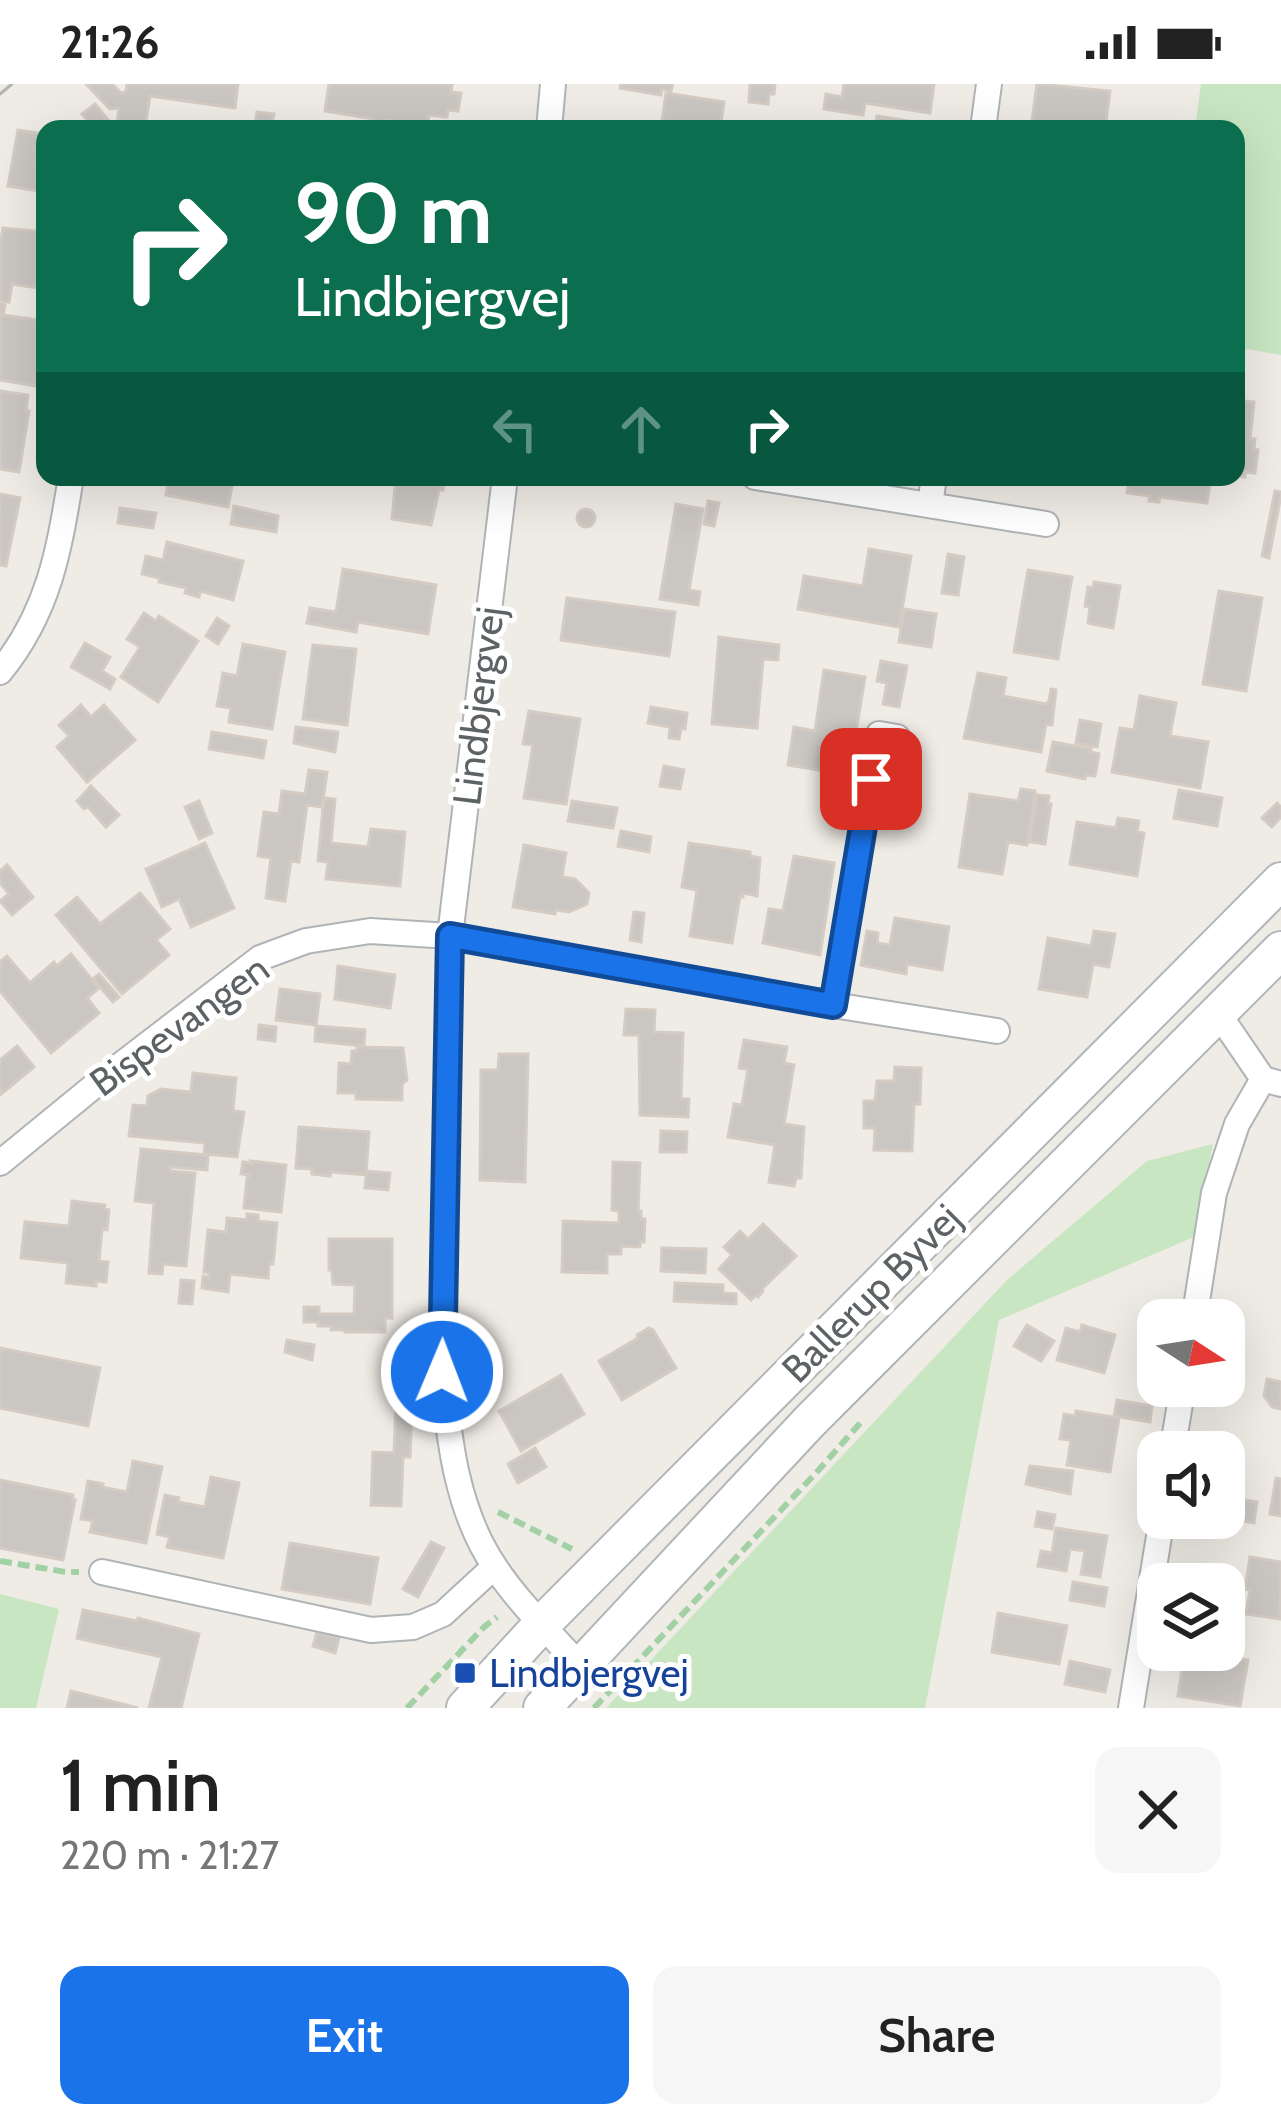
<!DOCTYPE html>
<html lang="en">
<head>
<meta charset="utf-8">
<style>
	body { margin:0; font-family:Cabin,sans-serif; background:#f6f6f6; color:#222; height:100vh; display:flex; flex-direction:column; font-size:45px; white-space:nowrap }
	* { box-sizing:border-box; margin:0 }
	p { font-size:39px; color:#767676 }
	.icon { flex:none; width:66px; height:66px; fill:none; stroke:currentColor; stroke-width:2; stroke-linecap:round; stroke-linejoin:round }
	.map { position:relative; height:1624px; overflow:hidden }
	.details { display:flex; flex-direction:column; background:#fff; flex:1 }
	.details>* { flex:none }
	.guide { position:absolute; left:36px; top:36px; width:1209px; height:366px; border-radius:24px; box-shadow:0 12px 48px #0002; background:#0b6e4f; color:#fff; overflow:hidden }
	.needle { width:78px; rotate:102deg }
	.fabs { position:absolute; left:1137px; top:1215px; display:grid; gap:24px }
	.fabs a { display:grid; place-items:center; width:108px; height:108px; border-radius:24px; background:#fff; box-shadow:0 12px 48px #0002; font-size:60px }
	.pin { position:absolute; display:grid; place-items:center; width:102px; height:102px; color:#fff; margin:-51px; border-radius:24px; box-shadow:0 6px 18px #0006 }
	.me { position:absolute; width:132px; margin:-66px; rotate:1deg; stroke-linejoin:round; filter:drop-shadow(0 0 9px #0008) }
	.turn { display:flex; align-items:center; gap:42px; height:252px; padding:0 60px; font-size:54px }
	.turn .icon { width:156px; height:156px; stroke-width:2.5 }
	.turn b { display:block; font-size:84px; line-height:102px }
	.lanes { display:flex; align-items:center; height:114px; padding:0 60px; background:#0003; justify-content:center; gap:60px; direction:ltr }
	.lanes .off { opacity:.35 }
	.round { display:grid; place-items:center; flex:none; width:126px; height:126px; border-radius:24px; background:#f6f6f6 }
	.headline { display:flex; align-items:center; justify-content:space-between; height:204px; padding:0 60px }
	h1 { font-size:72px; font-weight:600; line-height:90px }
	.cta { display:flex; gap:24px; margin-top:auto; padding:24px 60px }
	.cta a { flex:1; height:138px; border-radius:24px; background:#1a73e8; color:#fff; font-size:48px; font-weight:600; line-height:138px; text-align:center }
	.cta a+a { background:#f6f6f6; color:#222 }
	.status { display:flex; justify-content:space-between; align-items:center; height:84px; padding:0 60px; background:#fff; direction:ltr }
	.status svg { height:33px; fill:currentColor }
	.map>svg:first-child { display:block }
	.green { fill:#c8e6c2 }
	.building { fill:#cac6c2; stroke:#d4ccc3; stroke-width:3 }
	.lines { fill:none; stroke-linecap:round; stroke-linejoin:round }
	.minor-casing { stroke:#b0b4b7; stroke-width:28 }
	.secondary-casing { stroke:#b1b6ba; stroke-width:40 }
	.path { stroke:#a1d1a5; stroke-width:6; stroke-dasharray:12 6; stroke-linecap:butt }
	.minor { stroke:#fff; stroke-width:24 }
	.secondary { stroke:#fff; stroke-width:36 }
	.tram { stroke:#b2b3b3; stroke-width:3 }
	.route-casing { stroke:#114b97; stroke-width:30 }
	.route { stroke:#1a73e8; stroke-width:21 }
	.transit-dot { fill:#1a4fb4; stroke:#fff; stroke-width:4.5 }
	.labels { text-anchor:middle; stroke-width:10; stroke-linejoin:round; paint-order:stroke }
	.street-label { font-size:39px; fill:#5d6265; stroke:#fff }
	.transit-label { font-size:39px; fill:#164399; stroke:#fff; text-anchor:start }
</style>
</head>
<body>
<div class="status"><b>21:26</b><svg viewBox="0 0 49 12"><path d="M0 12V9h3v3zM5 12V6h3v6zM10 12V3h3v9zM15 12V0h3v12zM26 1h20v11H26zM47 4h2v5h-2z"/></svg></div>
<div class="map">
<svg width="1281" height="1624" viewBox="0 0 1281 1624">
	<rect width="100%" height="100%" fill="#efebe5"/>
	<!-- green -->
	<g class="green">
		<path d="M1201,0H1281V271L1236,263V45H1195Z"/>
		<path d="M1213,1060L1194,1153L999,1236L925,1624H606L1007,1196L1147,1077Z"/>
		<path d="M0,1510L59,1525L36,1624H0Z"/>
	</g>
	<!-- building -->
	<g class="building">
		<path d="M86,0H112L121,9L126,8L127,0H238L235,24L150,12L145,43L117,39L119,24L110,25Z"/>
		<path d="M329,0H445L452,1L451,8L461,9L458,27L448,26L447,33L429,31L427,45H413V40L386,36L385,45H374V35L325,27Z"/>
		<path d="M621,0H673L671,7L662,5L661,11L620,4Z"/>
		<path d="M750,0H775L774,10H769L768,20L749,18Z"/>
		<path d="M844,0H934L930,29L865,19L863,31L824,25L826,10L842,13Z"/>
		<path d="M1037,0L1110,7L1105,45H1031Z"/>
		<path d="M666,9L724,18L720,45H676L677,40L662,38Z"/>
		<path d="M95,20L115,44V45H94L82,30Z"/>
		<path d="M257,28L274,30L271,45L255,43Z"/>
		<path d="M877,32L921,39V45H875Z"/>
		<path d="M18,46L45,50V108L8,102Z"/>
		<path d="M3,144L45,148V205L12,200L9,218L0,217V163Z"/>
		<path d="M0,220L5,221L3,231L45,237V235V245L36,302L0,296Z"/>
		<path d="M0,307L28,311L26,327H29L19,388L0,385Z"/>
		<path d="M1236,316L1254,318L1250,355H1255L1254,365L1258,366L1255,389L1245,388V393L1236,392Z"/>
		<path d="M169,393H234L228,423L166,411Z"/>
		<path d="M396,393H452L450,400L444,399L443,406H439L431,441L392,435Z"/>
		<path d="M1129,393H1211L1207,419L1160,413L1159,418L1149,417L1150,412L1127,409Z"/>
		<path d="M1275,407L1281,408V411L1269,474L1262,472Z"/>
		<path d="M0,410L20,414L6,482L0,481Z"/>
		<path d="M708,417L719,419L714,442L704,440Z"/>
		<path d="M676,420L703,425L689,506L700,508L698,521L660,515Z"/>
		<path d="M234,422L278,432L276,448L231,440Z"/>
		<path d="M120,424L156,429L153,444L118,439Z"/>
		<circle cx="586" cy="434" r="9"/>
		<path d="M167,458L243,477L233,516L200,507L199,513L185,509L186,504L159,498V494L142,490L146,472L163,476Z"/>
		<path d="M869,465L911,472L899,543L798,525L804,492L863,502Z"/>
		<path d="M948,470L964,473L958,511L942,509Z"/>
		<path d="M343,485L436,501L428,550L358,538L356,548L307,539L310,524L336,528Z"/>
		<path d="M1028,486L1072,493L1058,575L1014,568Z"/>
		<path d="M1094,498L1120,502L1113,544L1088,539L1090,523L1085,522L1088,503L1093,504Z"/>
		<path d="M1219,507L1262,514L1246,607L1203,600Z"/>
		<path d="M567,514L675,528L669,572L561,556Z"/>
		<path d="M904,525L936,530L931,563L899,558Z"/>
		<path d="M144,529L156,537L159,532L198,557L158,618L121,593L140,563L127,555Z"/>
		<path d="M217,534L229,542L218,560L206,552Z"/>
		<path d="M719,553L779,561L778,576L763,575L757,644L712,640Z"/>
		<path d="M85,559L110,573L102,587L115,595L110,605L71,583Z"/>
		<path d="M243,560L285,568L272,645L229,638L231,624L217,622L223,589L237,592Z"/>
		<path d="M313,561L356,565L347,641L303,635Z"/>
		<path d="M881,577L907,582L899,623L883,620L887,599L877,597Z"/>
		<path d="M824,586L865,593L849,691L788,681L794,643L815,647Z"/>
		<path d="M978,589L1006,594L1003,612L1046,620L1049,617L1051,605L1056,606L1052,641L1046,640L1041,668L964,654Z"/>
		<path d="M1140,612L1176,619L1170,652L1208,658L1200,704L1112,688L1120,644L1134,646Z"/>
		<path d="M81,621L91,633L104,621L135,656L87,698L57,663L69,652L59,641Z"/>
		<path d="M651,623L687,629L685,645L681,644L679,655L669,654L670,643L648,639Z"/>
		<path d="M529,627L580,635L566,720L524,714L533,661L523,660Z"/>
		<path d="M1080,636L1101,640L1097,663L1076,659Z"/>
		<path d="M296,643L338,648L335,668L294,659Z"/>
		<path d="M212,648L266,657L263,674L209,665Z"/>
		<path d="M1053,658L1091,665L1090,668L1099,670L1095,692L1086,691L1085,695L1047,687Z"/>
		<path d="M664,682L684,686L680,705L660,702Z"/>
		<path d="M309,686L327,688L322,723L307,721L299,778L291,777L285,817L266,814L271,774L258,772L264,728L279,730L282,707L305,710Z"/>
		<path d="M91,702L119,731L106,743L88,723L84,725L77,717Z"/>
		<path d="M1021,705L1035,707L1027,761L1008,758L1002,790L959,783L970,710L1018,717Z"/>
		<path d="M1179,706L1222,714L1217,742L1174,734Z"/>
		<path d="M1037,711L1049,712L1048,720H1051L1045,760L1030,758Z"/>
		<path d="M324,714L335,715L331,759L368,763L371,745L405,748L400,802L326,795L328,778L318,777Z"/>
		<path d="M199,717L212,749L199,755L185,723Z"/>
		<path d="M572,717L617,724L613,744L568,737Z"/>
		<path d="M1277,719L1281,723V733L1272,743L1262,734Z"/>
		<path d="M1118,734L1139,737L1137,748L1144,749L1137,792L1070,780L1077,738L1116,744Z"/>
		<path d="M621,747L651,753L649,768L618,762Z"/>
		<path d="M205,759L234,824L191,843L179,815L162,823L146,785Z"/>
		<path d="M689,759L750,768V772L760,774L757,812L743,809V813L740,812L732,859L690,852L697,806L682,803Z"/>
		<path d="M524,761L566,769L562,793L575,795L589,809L587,820L569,828L556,826L555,830L513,823Z"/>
		<path d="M794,772L834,779L820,871L763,859L769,825L783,827Z"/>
		<path d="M7,781L33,813L12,831L0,817L9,810L0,799V787Z"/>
		<path d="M140,809L170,845L156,856L169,871L122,910L56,831L77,813L100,840Z"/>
		<path d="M634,828L644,829L641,858L630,856Z"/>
		<path d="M895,834L949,843L942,886L907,880L906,890L861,881L867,847L878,849L877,859L890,861Z"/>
		<path d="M1094,847L1115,850L1109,883L1093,880L1087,913L1039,905L1048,854L1091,862Z"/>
		<path d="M71,870L99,904L87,914L99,929L51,969L0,907V878L7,872L30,899L54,878L57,882Z"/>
		<path d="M338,882L395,891L390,924L335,915Z"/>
		<path d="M99,890L119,913L113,918L93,895Z"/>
		<path d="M280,905L320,910L316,941L276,936Z"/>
		<path d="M626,925L655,926L654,948L683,949L681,1015H689L688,1033L640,1031L639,951H624Z"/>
		<path d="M259,941L276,943L275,957L258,955Z"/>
		<path d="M316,942L365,946L364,962L315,957Z"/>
		<path d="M744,956L787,963L784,979L794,981L784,1040L804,1043L801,1094H796L794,1102L769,1098L775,1061L728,1053L734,1020L742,1021L748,985L739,984Z"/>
		<path d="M17,962L34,983L0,1011V976Z"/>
		<path d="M357,963L403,964L407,996L402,1000V1016L356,1015V1009H338L339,979L351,980L352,967H357Z"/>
		<path d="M499,970H528L525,1098L480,1096L481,986H498Z"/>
		<path d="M895,983L921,984L920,1020H914L912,1067L874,1066L875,1044H864V1017H875L877,997H894Z"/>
		<path d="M193,989L236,994L233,1027L244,1028L237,1073L204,1070L205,1059L129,1052L133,1021L147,1022L148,1012L161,1005L191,1008Z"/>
		<path d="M299,1043L369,1048L366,1091L331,1088L330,1092L312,1090V1085L296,1084Z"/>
		<path d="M661,1047L687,1048L686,1068H660Z"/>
		<path d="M141,1065L208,1071L207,1086L170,1083V1087L195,1089L186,1182L163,1180L162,1190L149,1189L154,1119L135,1117Z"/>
		<path d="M251,1077L286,1081L281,1128L244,1124L247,1094L250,1091L241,1090L243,1078L252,1079Z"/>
		<path d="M613,1078L640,1079L638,1127H641V1135H645L644,1158H640V1163L621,1162V1170H607V1189L562,1188L563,1137L619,1139V1127L612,1126Z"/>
		<path d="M367,1087L390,1089L388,1106L365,1104Z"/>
		<path d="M72,1117L105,1121L104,1125L109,1126L107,1146L102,1145L99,1177L108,1178L106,1198L96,1197V1202L66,1199L68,1179L21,1174L25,1138L69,1142Z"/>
		<path d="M247,1130L258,1131V1137L277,1139L273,1180H269L268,1194L230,1190L228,1208L202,1204L203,1192L209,1193V1189L204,1188L208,1146L226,1148L227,1134L247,1136Z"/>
		<path d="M763,1140L796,1172L762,1205L763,1207L758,1213L756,1211L751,1216L719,1185L732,1171L724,1163L740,1147L748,1155Z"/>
		<path d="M329,1155H392V1234H385V1248H345V1246H331V1242H318V1238H304V1223H319V1230H354L355,1201L333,1200L332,1187L329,1186Z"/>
		<path d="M662,1164L706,1165L705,1189L661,1187Z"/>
		<path d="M181,1196L194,1197L192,1220L179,1219Z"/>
		<path d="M675,1199L723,1201V1209L736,1210V1220L674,1217Z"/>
		<path d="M1027,1241L1054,1257L1041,1277L1014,1262Z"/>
		<path d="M1082,1241L1115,1251L1104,1289L1057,1276L1066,1244L1080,1248Z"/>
		<path d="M649,1244L653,1246L676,1284L622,1316L599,1277L638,1254L637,1251Z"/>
		<path d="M287,1256L314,1261L312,1276L285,1268Z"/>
		<path d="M0,1264L100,1284L88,1342L0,1324Z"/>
		<path d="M561,1291L584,1330L521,1367L499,1327Z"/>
		<path d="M1267,1295L1281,1298V1325L1272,1323L1264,1312Z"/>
		<path d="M1117,1316L1152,1322L1150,1338L1114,1332Z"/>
		<path d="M396,1321H412L410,1373H403L401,1422L371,1421L373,1368L394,1369Z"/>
		<path d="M1076,1327L1119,1334L1110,1388L1067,1381L1071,1356L1060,1355L1064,1330L1075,1332Z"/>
		<path d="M535,1364L546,1383L518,1399L508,1380Z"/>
		<path d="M133,1377L162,1383L146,1459L90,1448L93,1437L81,1435L88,1397L103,1400L102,1403L127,1408Z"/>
		<path d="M1030,1382L1073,1387L1070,1410L1026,1400Z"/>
		<path d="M211,1393L239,1399L223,1474L167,1463L170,1453L157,1450L165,1411L179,1414L178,1418L205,1423Z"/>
		<path d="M1276,1394L1281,1395V1432L1270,1430Z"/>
		<path d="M0,1396L73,1411L72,1416H75L63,1476L0,1464Z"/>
		<path d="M1224,1405L1234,1407L1233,1414L1257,1418L1254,1439L1224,1434Z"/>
		<path d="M1038,1428L1055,1431L1052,1445L1035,1442Z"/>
		<path d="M1056,1444L1107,1452L1100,1493L1081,1490L1085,1467L1070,1465L1066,1487L1038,1482L1041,1467L1052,1469Z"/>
		<path d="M431,1458L444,1464L418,1513L403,1505Z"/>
		<path d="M290,1459L378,1474L370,1520L282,1505Z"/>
		<path d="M1250,1473L1281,1478L1280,1535L1246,1530L1250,1506L1245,1505Z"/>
		<path d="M1073,1498L1107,1504L1104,1522L1070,1516Z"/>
		<path d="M83,1526L137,1537L138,1534L199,1550L181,1624H149L162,1573L77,1554Z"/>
		<path d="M998,1529L1067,1542L1059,1580L992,1568Z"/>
		<path d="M317,1548L339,1554L335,1569L313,1562Z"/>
		<path d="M1185,1566L1199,1569V1566H1204L1235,1571V1574L1248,1576L1240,1622L1178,1612Z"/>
		<path d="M1070,1577L1110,1586L1105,1608L1065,1600Z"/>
		<path d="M71,1607L138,1624H67Z"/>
	</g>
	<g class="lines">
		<!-- minor casing -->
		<g class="minor-casing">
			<g id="minor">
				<path d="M549,45L553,0"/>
				<path d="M983,45L989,0"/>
				<path d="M505,393L450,852L442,1288C449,1354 456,1426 495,1483C517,1517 553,1552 580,1582"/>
				<path d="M755,393L1046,440"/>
				<path d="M930,421L934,393"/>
				<path d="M0,588C49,528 59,467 71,393"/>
				<path d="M833,921L879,650L897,653"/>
				<path d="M1218,929L1263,995L1281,1000"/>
				<path d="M0,1079L105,993L260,874L306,857L370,847L450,852L833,921L997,947"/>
				<path d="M1194,1236L1214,1109L1237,1040L1263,995"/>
				<path d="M1172,1368L1183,1302"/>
				<path d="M102,1488L371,1546L413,1543L443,1530L494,1483"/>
				<path d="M1131,1624L1162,1434"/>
			</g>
		</g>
		<!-- secondary casing -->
		<g class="secondary-casing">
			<g id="secondary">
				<path d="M465,1624L542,1540L1281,797"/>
				<path d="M542,1624L810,1337L1281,866"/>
			</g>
		</g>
		<!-- path -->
		<g class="path">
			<path d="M498,1428L572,1465"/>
			<path d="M0,1477L66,1488H79"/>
			<path d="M407,1624L484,1543L497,1533"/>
			<path d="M594,1624L815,1390L862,1337"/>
		</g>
		<!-- minor -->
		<use href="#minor" class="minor"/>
		<!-- secondary -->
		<use href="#secondary" class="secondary"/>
		<!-- tram -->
		<path class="tram" d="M0,10L12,0"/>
	</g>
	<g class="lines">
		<!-- route casing -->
		<g class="route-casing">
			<path id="route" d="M442,1288L450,852L833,921L871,695"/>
		</g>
		<!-- route -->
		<use href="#route" class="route"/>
	</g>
	<!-- markers -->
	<rect class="transit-dot" x="453" y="1577" width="24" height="24" rx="6"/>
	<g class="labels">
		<!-- street labels -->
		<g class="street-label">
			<text transform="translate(478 622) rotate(-83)" y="14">Lindbjergvej</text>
			<text transform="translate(179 941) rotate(-36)" y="14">Bispevangen</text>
			<text transform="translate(871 1209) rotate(-45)" y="14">Ballerup Byvej</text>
		</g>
		<!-- transit labels -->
		<g class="transit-label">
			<text x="489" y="1603">Lindbjergvej</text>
		</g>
	</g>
</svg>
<div class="fabs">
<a><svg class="needle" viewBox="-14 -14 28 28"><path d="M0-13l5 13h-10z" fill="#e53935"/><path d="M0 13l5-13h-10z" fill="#767676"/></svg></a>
<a><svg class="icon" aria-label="sound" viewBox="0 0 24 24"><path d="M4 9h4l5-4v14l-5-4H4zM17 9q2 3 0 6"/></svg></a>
<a><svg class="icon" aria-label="layers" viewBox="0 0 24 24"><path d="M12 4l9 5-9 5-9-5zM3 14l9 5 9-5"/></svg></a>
</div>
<div class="pin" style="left:871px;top:695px;background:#d93025"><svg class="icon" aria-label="arrive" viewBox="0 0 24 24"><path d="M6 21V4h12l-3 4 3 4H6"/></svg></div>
<svg class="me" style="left:442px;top:1288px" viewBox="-20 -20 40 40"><circle r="17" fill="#1a73e8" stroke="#fff" stroke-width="3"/><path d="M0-11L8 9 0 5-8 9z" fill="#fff"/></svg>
<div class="guide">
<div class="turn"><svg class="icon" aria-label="right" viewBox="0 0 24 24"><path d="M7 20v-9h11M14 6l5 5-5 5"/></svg><div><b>90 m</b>Lindbjergvej</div></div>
<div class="lanes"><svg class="icon off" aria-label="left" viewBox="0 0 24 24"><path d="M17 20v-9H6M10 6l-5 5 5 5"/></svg><svg class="icon off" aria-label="ahead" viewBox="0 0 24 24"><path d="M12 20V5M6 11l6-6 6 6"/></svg><svg class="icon" aria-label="right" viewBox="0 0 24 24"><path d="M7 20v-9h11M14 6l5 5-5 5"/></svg></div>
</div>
</div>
<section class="details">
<div class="headline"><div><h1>1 min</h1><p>220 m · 21:27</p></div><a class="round"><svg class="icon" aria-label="close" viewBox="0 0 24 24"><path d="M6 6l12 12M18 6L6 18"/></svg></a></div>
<div class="cta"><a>Exit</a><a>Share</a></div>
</section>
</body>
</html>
